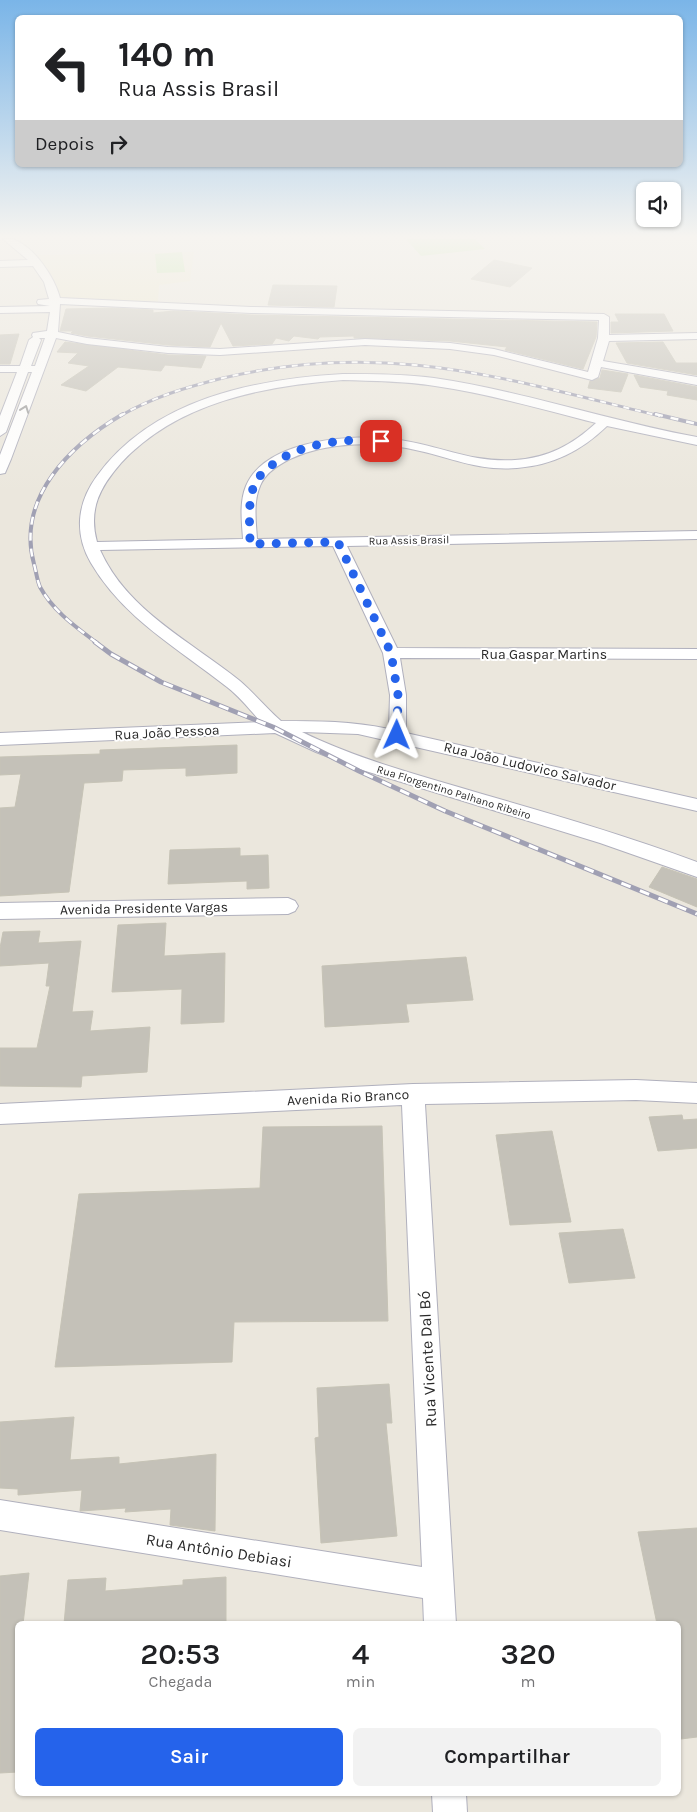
<!DOCTYPE html>
<html lang="pt">
<head>
<meta charset="utf-8">
<style>
	body { margin:0; font-family:Karla,sans-serif; background:#f2f2f2; color:#202124; height:100vh; display:flex; flex-direction:column; font-size:19px; white-space:nowrap }
	* { box-sizing:border-box; margin:0 }
	p { font-size:16px; color:#757577 }
	.icon { flex:none; width:28px; height:28px; fill:none; stroke:currentColor; stroke-width:2; stroke-linecap:round; stroke-linejoin:round }
	.map { position:relative; flex:1; overflow:hidden }
	.sheet { position:absolute; left:15px; top:1621px; width:666px; height:175px; display:flex; flex-direction:column; background:#fff; border-radius:8px; box-shadow:0 1px 4px #0004 }
	.sheet>* { flex:none }
	.guide { position:absolute; left:15px; top:15px; width:668px; height:152px; border-radius:8px; box-shadow:0 1px 4px #0004; background:#fff; color:#202124; overflow:hidden }
	.tools { position:absolute; left:636px; top:182px; display:grid; gap:10px }
	.tools a { display:grid; place-items:center; width:45px; height:45px; border-radius:8px; background:#fff; box-shadow:0 1px 4px #0004; font-size:25px }
	.pin { position:absolute; display:grid; place-items:center; width:42px; height:42px; color:#fff; margin:-21px; border-radius:10px; box-shadow:0 2px 8px #0006 }
	.me { position:absolute; width:55px; margin:-28px; rotate:1deg; stroke-linejoin:round; filter:drop-shadow(0 0 4px #0008) }
	.turn { display:flex; align-items:center; gap:18px; height:105px; padding:0 20px; font-size:22px }
	.turn .icon { width:65px; height:65px; stroke-width:2.5 }
	.turn b { display:block; font-size:35px; line-height:42px }
	.then { display:flex; align-items:center; height:48px; padding:0 20px; background:#0003; gap:10px; font-size:19px }
	.eta { display:flex; justify-content:space-evenly; align-items:center; height:85px; text-align:center }
	.eta b { font-size:30px; font-weight:600; line-height:35px }
	.button { display:flex; gap:10px; margin-top:auto; padding:10px 20px }
	.button a { flex:1; height:58px; border-radius:8px; background:#2563eb; color:#fff; font-size:20px; font-weight:600; line-height:58px; text-align:center }
	.button a+a { background:#f2f2f2; color:#202124 }
	.map>svg:first-child { display:block }
	.education { fill:#ece7cd }
	.pitch { fill:#b8e698 }
	.building { fill:#c4c1b8; stroke:#c6c3b6 }
	.lines { fill:none; stroke-linecap:round; stroke-linejoin:round }
	.minor-casing { stroke:#b0b0bd; stroke-width:2 }
	.minor { fill:#fff; fill-rule:evenodd }
	.rail-far2-casing { stroke:#a0a0b3; stroke-width:3 }
	.rail-far1-casing { stroke:#a0a0b3; stroke-width:4 }
	.rail-casing { stroke:#a0a0b3; stroke-width:5 }
	.rail-far2 { stroke:#fff; stroke-width:2; stroke-dasharray:6; stroke-linecap:butt }
	.rail-far1 { stroke:#fff; stroke-width:2.5; stroke-dasharray:8; stroke-linecap:butt }
	.rail { stroke:#fff; stroke-width:3; stroke-dasharray:10; stroke-linecap:butt }
	.oneway { stroke:#9f9f9f }
	.route { stroke:#2563eb; stroke-width:9; stroke-dasharray:0 16.2 }
	.labels { text-anchor:middle; stroke-width:4; stroke-linejoin:round; paint-order:stroke }
	.far-street-label { font-size:11px; fill:#2a2a2a; stroke:#fff }
	.street-label { font-size:14px; fill:#2a2a2a; stroke:#fff }
	.near-street-label { font-size:16px; fill:#2a2a2a; stroke:#fff }
</style>
</head>
<body>
<div class="map">
<svg width="697" height="1812" viewBox="0 0 697 1812">
	<rect width="100%" height="100%" fill="#ebe7dd"/>
	<!-- education -->
	<path class="education" d="M194,252L190,281L159,285L158,302L60,298L54,284L36,255Z"/>
	<!-- pitch -->
	<g class="pitch">
		<path d="M406,239H475L485,249L421,256Z"/>
		<path d="M182,252L185,272L157,273L155,254Z"/>
	</g>
	<!-- building -->
	<g class="building">
		<path d="M494,260L532,268L510,287L471,279Z"/>
		<path d="M273,285L337,286L334,307L268,305Z"/>
		<path d="M112,308L153,310V313L174,311L251,315L597,322L596,337L583,369L505,350L507,347L450,341L354,338V336L320,337L318,339L294,336L289,341L276,338L272,344L233,346L221,323L210,347L168,345L87,336L71,333L73,331H60L66,309Z"/>
		<path d="M615,314H664L673,331L611,333V322H619Z"/>
		<path d="M19,334L10,364H0V335Z"/>
		<path d="M65,342L168,355L206,356L201,368L165,365L161,371L118,367L86,391L61,385L89,366L68,363L78,353L57,352Z"/>
		<path d="M663,342L676,363H697V375L627,363L616,343Z"/>
		<path d="M602,370L628,374L621,392L588,388L590,381L600,378Z"/>
		<path d="M634,375L697,387V400L667,395L668,391L640,387Z"/>
		<path d="M237,745V773L186,776V768L123,770L122,781L84,783L69,892L0,896V808L15,807L21,774L0,775V757L100,754V750Z"/>
		<path d="M240,848V856L268,855L269,888L247,889V881L168,884L170,850Z"/>
		<path d="M662,867L697,879V907L649,887Z"/>
		<path d="M166,923L164,956L225,953L224,1022L181,1024L182,989L112,992L118,925Z"/>
		<path d="M40,931L38,943L81,941L72,1012L93,1011L90,1031L150,1027L147,1072L82,1076L81,1087L0,1086V1048H37L50,986H46L49,963L0,966V948L3,932Z"/>
		<path d="M466,957L473,1000L406,1004L409,1022L325,1027L322,966Z"/>
		<path d="M682,1115L683,1120L697,1119V1148L658,1151L649,1117Z"/>
		<path d="M382,1126L388,1321L234,1322L232,1362L55,1367L79,1194L260,1188L263,1127Z"/>
		<path d="M552,1131L571,1222L510,1225L496,1135Z"/>
		<path d="M623,1229L635,1278L569,1283L559,1233Z"/>
		<path d="M389,1384L392,1423H386L397,1536L321,1543L315,1438L319,1437L317,1388Z"/>
		<path d="M74,1417L70,1460L119,1457V1464L216,1454L215,1531L170,1525L171,1509L125,1512L126,1508L80,1511L82,1490L18,1495V1489L0,1488V1422Z"/>
		<path d="M697,1528V1737L681,1739L679,1729V1624H657L638,1532Z"/>
		<path d="M29,1573L23,1624H18V1772L0,1773V1576Z"/>
		<path d="M226,1577V1624H64L68,1580L106,1578L105,1591L183,1585V1580Z"/>
	</g>
	<g class="lines">
		<!-- minor casing -->
		<g class="minor-casing">
			<g id="minor">
				<path d="M3,239C7,239 12,238 15,240C35,248 55,278 60,298L251,307L604,314L609,317V335L697,333V339L609,341L603,361L697,377V385L601,367L598,377L592,380L494,355L450,349L365,345L220,355L168,353L87,344L56,338L11,459L5,473L0,474V455L32,372H28L6,432L0,436V416L17,372H0V366H20L29,340L33,337L32,335L33,333L47,331L50,312L0,313V307L50,306L38,304L37,302L38,300L49,299L44,282L33,266L0,267V261L28,260ZM60,304L251,313L599,320L598,338L588,372L494,349L450,343L365,339L220,349L168,347L87,338L58,332ZM39,338H45L35,366H31L41,340Z"/>
				<path d="M343,374C374,374 404,374 434,378C523,391 609,421 697,437V445L607,426C581,451 553,465 517,468C479,471 455,459 420,451C379,441 329,441 290,459C278,465 265,473 260,486C253,502 256,522 257,539L697,531V539L347,546L397,648L697,649V659L400,658L406,695V733L697,799V811L358,734L302,732C359,760 422,776 482,794C555,815 627,836 697,862V877L600,843L359,769L316,752L275,733L0,745V733L261,722C250,710 240,697 227,687C179,649 123,618 91,563C74,534 77,503 97,476C153,399 254,379 343,374ZM343,380C374,381 404,381 435,386C489,394 542,409 596,423C572,445 548,458 515,460C472,463 441,446 400,440C357,433 266,438 246,486C239,503 242,522 243,539L97,542C88,509 100,487 121,463C178,402 263,386 343,380ZM333,546L383,653L390,695L389,729C350,721 320,721 281,721C267,709 255,694 240,681C192,642 127,611 100,550Z"/>
				<path d="M288,898L295,901L298,906L295,911L288,914L0,919V903Z"/>
				<path d="M636,1080L697,1083V1103L636,1100L425,1104L456,1624H424L423,1598L0,1530V1500L422,1567L402,1105L0,1124V1104L413,1084Z"/>
				<path d="M432,1794H466L467,1812H433Z"/>
			</g>
		</g>
		<!-- minor -->
		<use href="#minor" class="minor"/>
		<!-- rail-far2 casing -->
		<g class="rail-far2-casing">
			<path id="rail-far2" d="M120,416C153,397 187,387 223,378C286,363 351,359 415,365C498,373 580,397 660,416"/>
		</g>
		<!-- rail-far1 casing -->
		<g class="rail-far1-casing">
			<g id="rail-far1">
				<path d="M655,414L697,424"/>
				<path d="M97,643C76,627 53,611 40,587C37,580 36,571 34,564C16,498 70,445 123,414"/>
			</g>
		</g>
		<!-- rail casing -->
		<g class="rail-casing">
			<path id="rail" d="M95,642L111,654L161,682L273,727L359,771L445,811L697,914"/>
		</g>
		<!-- rail-far2 -->
		<use href="#rail-far2" class="rail-far2"/>
		<!-- rail-far1 -->
		<use href="#rail-far1" class="rail-far1"/>
		<!-- rail -->
		<use href="#rail" class="rail"/>
	</g>
	<!-- one-way arrows -->
	<defs><path id="oneway-chevron" d="M-2-3.5L2.5 0L-2 3.5" fill="none" stroke-width="1.6" stroke-linecap="round" stroke-linejoin="round" transform="scale(1.25)"/></defs>
	<use class="oneway" href="#oneway-chevron" transform="translate(25 409) rotate(-70)"/>
	<!-- sky -->
	<linearGradient id="sky" x2="0" y2="1"><stop stop-color="#7ab5e8"/><stop offset="0.48" stop-color="#f6f4f0"/><stop offset="1" stop-color="#f6f4f0" stop-opacity="0"/></linearGradient>
	<rect width="697" height="493" fill="url(#sky)"/>
	<g class="lines">
		<!-- route -->
		<path class="route" d="M381,441C343,438 294,443 265,471C261,475 257,478 255,483C247,502 250,524 250,544L338,542L391,653L398,695L397,735"/>
	</g>
	<g class="labels">
		<!-- far-street labels -->
		<g class="far-street-label">
			<text transform="translate(409 540) rotate(-1)" y="4">Rua Assis Brasil</text>
			<text transform="translate(454 792) rotate(17)" y="4">Rua Florgentino Palhano Ribeiro</text>
		</g>
		<!-- street labels -->
		<g class="street-label">
			<text x="544" y="659">Rua Gaspar Martins</text>
			<text transform="translate(167 732) rotate(-3)" y="5">Rua João Pessoa</text>
			<text transform="translate(530 766) rotate(13)" y="5">Rua João Ludovico Salvador</text>
			<text transform="translate(144 908) rotate(-1)" y="5">Avenida Presidente Vargas</text>
			<text transform="translate(348 1097) rotate(-3)" y="5">Avenida Rio Branco</text>
		</g>
		<!-- near-street labels -->
		<g class="near-street-label">
			<text transform="translate(427 1359) rotate(-93)" y="6">Rua Vicente Dal Bó</text>
			<text transform="translate(219 1550) rotate(9)" y="6">Rua Antônio Debiasi</text>
		</g>
	</g>
</svg>
<div class="tools">
<a><svg class="icon" aria-label="sound" viewBox="0 0 24 24"><path d="M4 9h4l5-4v14l-5-4H4zM17 9q2 3 0 6"/></svg></a>
</div>
<div class="pin" style="left:381px;top:441px;background:#d93025"><svg class="icon" aria-label="arrive" viewBox="0 0 24 24"><path d="M6 21V4h12l-3 4 3 4H6"/></svg></div>
<svg class="me" style="left:397px;top:735px" viewBox="-20 -20 40 40"><path d="M0-17L14 15 0 8-14 15z" fill="#2563eb" stroke="#fff" stroke-width="4"/></svg>
<div class="guide">
<div class="turn"><svg class="icon" aria-label="left" viewBox="0 0 24 24"><path d="M17 20v-9H6M10 6l-5 5 5 5"/></svg><div><b>140 m</b>Rua Assis Brasil</div></div>
<div class="then">Depois<svg class="icon" aria-label="right" viewBox="0 0 24 24"><path d="M7 20v-9h11M14 6l5 5-5 5"/></svg></div>
</div>
<section class="sheet">
<div class="eta">
<div><b>20:53</b><p>Chegada</p></div>
<div><b>4</b><p>min</p></div>
<div><b>320</b><p>m</p></div>
</div>
<div class="button"><a>Sair</a><a>Compartilhar</a></div>
</section>
</div>
</body>
</html>
